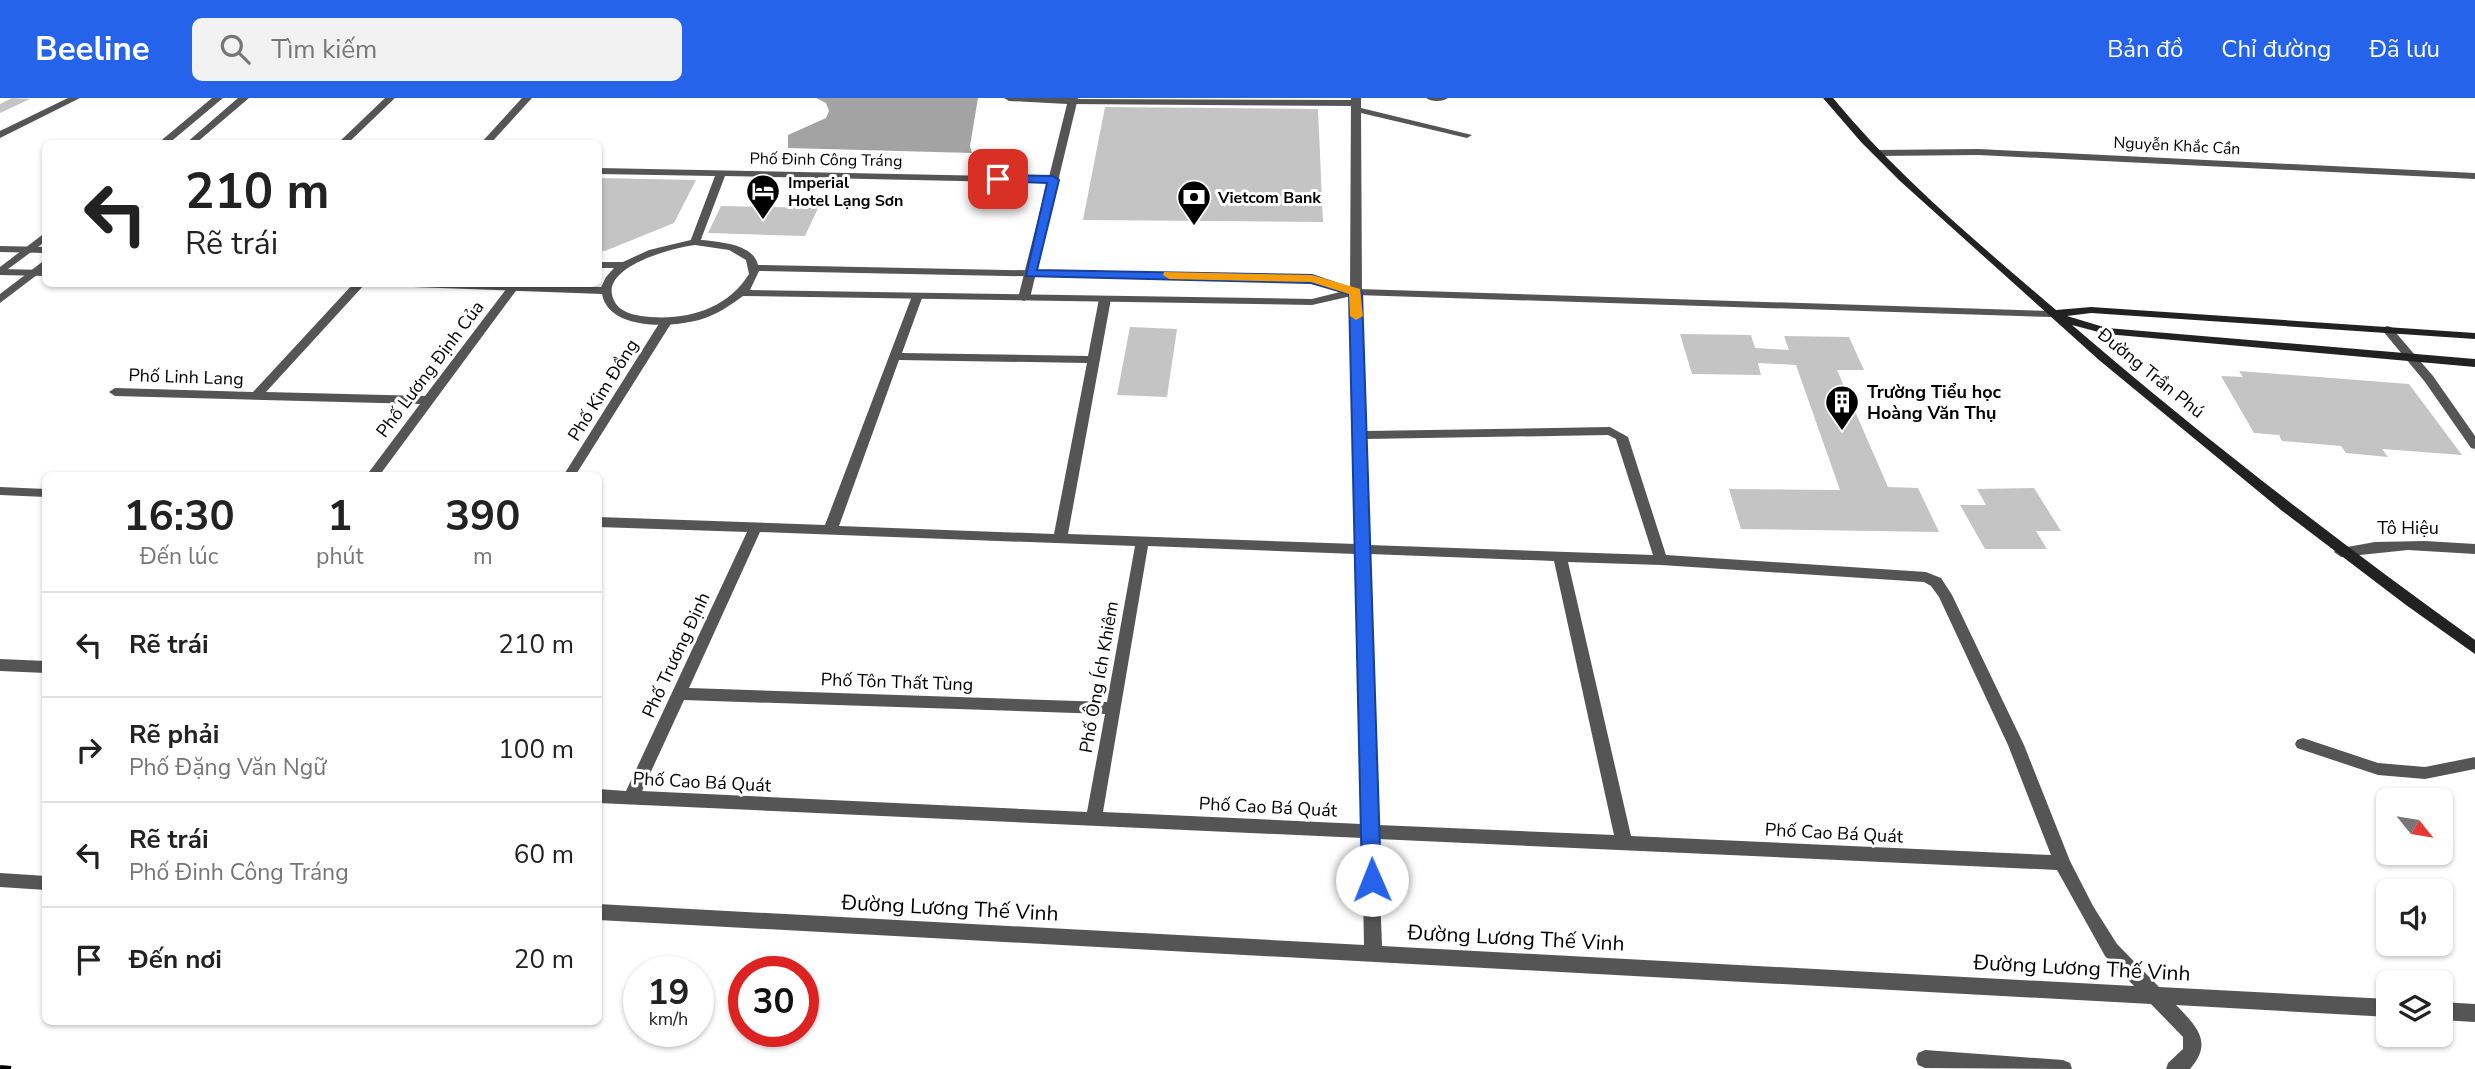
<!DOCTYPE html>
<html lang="vi">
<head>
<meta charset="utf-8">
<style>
	body { margin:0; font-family:"Nunito Sans",sans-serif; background:#f2f2f2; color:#222; height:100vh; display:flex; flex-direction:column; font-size:26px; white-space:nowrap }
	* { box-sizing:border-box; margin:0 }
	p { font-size:23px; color:#767676 }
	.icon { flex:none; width:38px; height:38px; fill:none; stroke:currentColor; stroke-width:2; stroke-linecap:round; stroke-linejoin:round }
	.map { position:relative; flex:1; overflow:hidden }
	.details { position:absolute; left:42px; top:374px; width:560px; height:553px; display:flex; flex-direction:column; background:#fff; border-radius:10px; box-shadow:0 2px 5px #0004 }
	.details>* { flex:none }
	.guide { position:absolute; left:42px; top:42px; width:560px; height:147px; border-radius:10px; box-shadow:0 2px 5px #0004; background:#fff; color:#222; overflow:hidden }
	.needle { width:46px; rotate:120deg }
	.buttons { position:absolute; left:2376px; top:690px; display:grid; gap:14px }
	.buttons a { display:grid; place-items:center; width:77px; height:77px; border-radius:10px; background:#fff; box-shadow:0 2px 5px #0004; font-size:35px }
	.speed { position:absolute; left:623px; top:858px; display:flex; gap:14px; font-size:35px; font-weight:700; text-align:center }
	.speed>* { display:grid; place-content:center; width:91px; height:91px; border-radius:50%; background:#fff; box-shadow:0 2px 5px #0004; line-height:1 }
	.speed small { font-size:18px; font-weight:400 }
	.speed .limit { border:10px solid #d22; background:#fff; color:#111 }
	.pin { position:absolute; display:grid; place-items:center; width:60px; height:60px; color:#fff; margin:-30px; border-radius:14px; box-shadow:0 4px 10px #0006 }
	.me { position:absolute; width:77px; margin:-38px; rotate:359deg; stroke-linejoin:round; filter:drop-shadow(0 0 5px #0008) }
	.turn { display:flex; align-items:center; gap:24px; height:147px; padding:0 28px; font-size:32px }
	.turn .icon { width:91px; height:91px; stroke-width:2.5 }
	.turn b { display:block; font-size:49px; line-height:60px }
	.eta { display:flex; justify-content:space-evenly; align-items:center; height:119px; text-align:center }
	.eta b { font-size:42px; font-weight:700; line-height:49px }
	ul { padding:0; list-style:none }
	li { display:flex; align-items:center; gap:21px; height:105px; padding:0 28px; border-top:2px solid #e0e0e0 }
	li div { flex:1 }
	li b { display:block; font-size:26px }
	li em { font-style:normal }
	header { display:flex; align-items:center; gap:42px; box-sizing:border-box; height:98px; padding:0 35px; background:#2563eb; color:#fff }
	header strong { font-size:33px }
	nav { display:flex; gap:38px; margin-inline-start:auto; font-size:24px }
	.search { width:490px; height:63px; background:#f2f2f2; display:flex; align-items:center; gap:18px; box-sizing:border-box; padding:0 24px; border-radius:10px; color:#767676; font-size:26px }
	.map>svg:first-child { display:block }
	.water { fill:#a3a3a3 }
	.building { fill:#c4c4c4 }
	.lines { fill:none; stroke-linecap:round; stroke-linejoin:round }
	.service { fill:#555; fill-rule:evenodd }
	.minor { fill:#555; fill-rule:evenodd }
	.tertiary { fill:#555; fill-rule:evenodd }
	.secondary { fill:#222; fill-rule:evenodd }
	.rail { stroke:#000; stroke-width:6; stroke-dasharray:12 4.5 2 4.5; stroke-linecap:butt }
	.route { fill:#2563eb; stroke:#184099; stroke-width:2 }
	.slow { fill:#f59e0b }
	.labels { text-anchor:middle; stroke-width:6; stroke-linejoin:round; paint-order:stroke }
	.far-street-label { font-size:16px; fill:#000; stroke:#fff }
	.far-poi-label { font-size:16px; font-weight:bold; fill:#000; stroke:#fff; text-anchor:start }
	.street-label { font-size:18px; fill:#000; stroke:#fff }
	.poi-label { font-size:18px; font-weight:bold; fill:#000; stroke:#fff; text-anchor:start }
	.near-street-label { font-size:21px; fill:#000; stroke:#fff }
</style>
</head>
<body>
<header>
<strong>Beeline</strong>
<div class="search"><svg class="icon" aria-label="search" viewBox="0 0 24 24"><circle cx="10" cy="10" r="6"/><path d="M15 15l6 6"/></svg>Tìm kiếm</div>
<nav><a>Bản đồ</a><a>Chỉ đường</a><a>Đã lưu</a></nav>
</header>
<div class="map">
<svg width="2475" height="971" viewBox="0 0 2475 971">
	<rect width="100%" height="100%" fill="#fff"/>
	<!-- water -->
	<path class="water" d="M816,0H978L970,48L972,55L788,50V37L826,20L829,13L826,5Z"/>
	<!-- building -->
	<g class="building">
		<path d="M12,0L30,1L0,15V6Z"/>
		<path d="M1105,9L1318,11L1323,124L1083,122Z"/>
		<path d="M598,80L696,82L674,125L605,153L598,152Z"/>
		<path d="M721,108L818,110L805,138L708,135Z"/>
		<path d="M1130,229L1177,231L1167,299L1117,297Z"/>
		<path d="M1680,236L1751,237L1755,250L1789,252L1784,238L1849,239L1864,272H1837L1888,389L1918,390L1939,434L1741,431L1729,391L1840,392L1796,267L1758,265L1761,277L1692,276Z"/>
		<path d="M2239,273L2409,286L2462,357L2382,351L2388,359L2346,355L2341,348L2282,343L2279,337L2254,335L2221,278L2243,279Z"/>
		<path d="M2034,390L2061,433H2036L2047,451H1985L1960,407H1986L1977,391Z"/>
	</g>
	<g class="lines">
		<!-- service -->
		<g class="service">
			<path d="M1072,1L1355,2L1360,5L1355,8L1069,6V2Z"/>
			<path d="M2303,640L2378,665L2425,669L2475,659V671L2425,681L2378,677L2297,650L2295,646L2297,642Z"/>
		</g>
		<!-- minor -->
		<g class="minor">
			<path d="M68,0H80L0,40V33Z"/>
			<path d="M212,0H223L168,46H157Z"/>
			<path d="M238,0H249L195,46H185Z"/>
			<path d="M385,0H395L347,46H337Z"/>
			<path d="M522,0H532L490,46H480Z"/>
			<path d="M1004,0H1078L1030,200L1024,203L1018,200L1047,85L725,78L700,144L695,147L690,144L715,78L598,76V70L1049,79L1067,6L1009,3Z"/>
			<path d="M1351,0H1361V10L1472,37L1467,40L1361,15L1362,194L1366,333L1610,329L1628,339L1666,457L1926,474L1941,480L1952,497L2024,647L2070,763L2093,808L2117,846L2159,889L2389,901V919L2176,907C2196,928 2214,944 2190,971H2166L2168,965L2183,951V939L2151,906L598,822V806L1364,847L1362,740L598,705V691L626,693L747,434L598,429V419L825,427L912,198H920L922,200L902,255L1088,258L1099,201L1105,198L1111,201L1068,436L1356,446L1350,194ZM899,262L1087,265L1054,436L839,428ZM1608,337L1616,341L1653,457L1369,447L1366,341ZM760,434L1135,448L1107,604L689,590ZM1148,448L1356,456L1361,726L1103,714ZM1370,456L1554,463L1614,737L1378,727ZM1568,464L1661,467L1924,484L1931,488L1939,499L2008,647L2051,757L1631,738ZM684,602L1105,616L1087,714L642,693ZM1378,741L2057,772L2105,858L2134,888L1382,848Z"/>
			<path d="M1426,0H1448C1443,4 1431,4 1426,0Z"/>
			<path d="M1978,51L2475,75V81L1978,57L1877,58L1872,55L1877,52Z"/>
			<path d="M46,134V143L0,177V169Z"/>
			<path d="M46,161V170L0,205V196Z"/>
			<path d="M353,186H365L266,294L425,298L510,186H521L379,378H366L420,306L115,298L109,294L115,290L253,294Z"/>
			<path d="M666,221L672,224L575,378H563L660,224Z"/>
			<path d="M2387,228L2391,229L2433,278L2475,338V351L2471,350L2425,284L2383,233L2381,231Z"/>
			<path d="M0,389L46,391V399L0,397Z"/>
			<path d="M2425,443L2475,446V456L2408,452L2341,459L2334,454L2336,451L2375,444Z"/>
			<path d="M0,561L46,563V575L0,573Z"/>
			<path d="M0,775L46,778V792L0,789Z"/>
			<path d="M2441,904L2475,906V924L2441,922Z"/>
			<path d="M1925,952L2063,962L2070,965L2072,971L1925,970L1918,967L1916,961L1918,955Z"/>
		</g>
		<!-- tertiary -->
		<g class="tertiary">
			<path d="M695,141C714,144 753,144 758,167L1312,178L1358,191L2051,213L2057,216L2051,219L1356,197L1312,207L743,198C731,207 719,215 705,220C677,230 609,234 602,196L413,189L407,186H491L601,189L606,179L614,170H598V164H623L649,152ZM695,147L729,152L746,162L749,176C728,210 689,222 650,219C639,218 623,216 616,206C592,170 673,150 695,147ZM759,173L1311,184L1344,193L1312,201L750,192Z"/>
			<path d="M0,148L46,149V155L0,154Z"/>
			<path d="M0,171L46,172V178L0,177Z"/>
		</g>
		<!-- secondary -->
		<path class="secondary" d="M1823,0H1833C1897,78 1979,146 2056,212L2091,209L2475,235V241L2091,215L2067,218L2107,230L2475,261V269L2106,236L2072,227C2201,338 2336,442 2475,542V556L2406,507L2281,412L2099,262L1900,83L1861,44Z"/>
		<!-- rail -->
		<path class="rail" d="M0,970L11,971"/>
	</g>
	<!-- route -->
	<path class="route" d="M998,77L1053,78L1059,82L1037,172L1312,177L1362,194L1381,782L1378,788L1372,790L1365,788L1362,782L1349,196L1311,185L1026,178L1047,85L994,83L992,81Z"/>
	<!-- slow -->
	<path class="slow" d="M1164,174L1312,177L1360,191L1363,218L1356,222L1350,218L1349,196L1311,184L1169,181L1163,177Z"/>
	<!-- icons -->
	<defs>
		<g id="hotel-pin" transform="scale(1.75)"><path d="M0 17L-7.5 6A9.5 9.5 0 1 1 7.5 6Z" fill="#000" stroke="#fff"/><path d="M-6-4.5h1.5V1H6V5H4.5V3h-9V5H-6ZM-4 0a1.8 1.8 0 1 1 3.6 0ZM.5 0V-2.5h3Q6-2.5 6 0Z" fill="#fff"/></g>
		<g id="bank-pin" transform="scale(1.75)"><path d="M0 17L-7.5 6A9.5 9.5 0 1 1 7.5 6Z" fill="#000" stroke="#fff"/><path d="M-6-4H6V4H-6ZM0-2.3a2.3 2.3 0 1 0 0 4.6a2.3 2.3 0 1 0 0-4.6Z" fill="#fff"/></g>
		<g id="building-pin" transform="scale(1.75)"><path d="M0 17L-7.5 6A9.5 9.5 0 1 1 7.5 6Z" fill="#000" stroke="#fff"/><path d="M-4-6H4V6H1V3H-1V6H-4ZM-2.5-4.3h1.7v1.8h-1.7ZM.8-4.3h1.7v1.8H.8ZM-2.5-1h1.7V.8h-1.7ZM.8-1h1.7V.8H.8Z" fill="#fff"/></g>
	</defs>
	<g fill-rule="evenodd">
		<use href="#hotel-pin" x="763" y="93"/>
		<use href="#bank-pin" x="1194" y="99"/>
		<use href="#building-pin" x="1842" y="304"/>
	</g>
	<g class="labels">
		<!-- far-street labels -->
		<g class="far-street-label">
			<text transform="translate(2177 47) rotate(3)" y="6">Nguyễn Khắc Cần</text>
			<text transform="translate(826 61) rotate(1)" y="6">Phố Đinh Công Tráng</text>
		</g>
		<!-- far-poi labels -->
		<g class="far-poi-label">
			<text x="788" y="90">Imperial<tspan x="788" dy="18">Hotel Lạng Sơn</tspan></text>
			<text x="1218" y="105">Vietcom Bank</text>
		</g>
		<!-- street labels -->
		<g class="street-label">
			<text transform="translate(430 271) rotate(-53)" y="6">Phố Lương Định Của</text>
			<text transform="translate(2151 275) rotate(39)" y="6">Đường Trần Phú</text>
			<text transform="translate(186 279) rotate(2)" y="6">Phố Linh Lang</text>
			<text transform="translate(603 292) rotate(-58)" y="6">Phố Kim Đồng</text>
			<text x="2408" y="436">Tô Hiệu</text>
			<text transform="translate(676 557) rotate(-65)" y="6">Phố Trương Định</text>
			<text transform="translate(1099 579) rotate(-80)" y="6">Phố Ông Ích Khiêm</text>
			<text transform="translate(897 584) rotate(2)" y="6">Phố Tôn Thất Tùng</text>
			<text transform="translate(702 684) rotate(3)" y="6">Phố Cao Bá Quát</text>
			<text transform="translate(1268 709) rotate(3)" y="6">Phố Cao Bá Quát</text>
			<text transform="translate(1834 735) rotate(3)" y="6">Phố Cao Bá Quát</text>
		</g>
		<!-- poi labels -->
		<g class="poi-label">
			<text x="1867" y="300">Trường Tiểu học<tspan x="1867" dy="21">Hoàng Văn Thụ</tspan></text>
		</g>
		<!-- near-street labels -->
		<g class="near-street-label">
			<text transform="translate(950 810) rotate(3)" y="7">Đường Lương Thế Vinh</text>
			<text transform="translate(1516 840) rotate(3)" y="7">Đường Lương Thế Vinh</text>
			<text transform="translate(2082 870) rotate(3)" y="7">Đường Lương Thế Vinh</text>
		</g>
	</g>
</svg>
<div class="buttons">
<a><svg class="needle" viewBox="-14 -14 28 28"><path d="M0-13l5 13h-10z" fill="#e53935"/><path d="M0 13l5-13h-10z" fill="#767676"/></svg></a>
<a><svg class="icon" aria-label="sound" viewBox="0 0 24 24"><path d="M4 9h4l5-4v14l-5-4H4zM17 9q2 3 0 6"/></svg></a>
<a><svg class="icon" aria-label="layers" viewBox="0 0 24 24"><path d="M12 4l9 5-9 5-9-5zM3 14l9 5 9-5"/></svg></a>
</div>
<div class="speed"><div>19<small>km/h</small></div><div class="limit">30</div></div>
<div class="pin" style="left:998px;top:81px;background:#d93025"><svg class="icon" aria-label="arrive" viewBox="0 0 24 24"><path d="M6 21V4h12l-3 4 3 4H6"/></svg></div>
<svg class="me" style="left:1372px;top:782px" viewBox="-20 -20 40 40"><circle r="19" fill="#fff"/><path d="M0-13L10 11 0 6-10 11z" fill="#2563eb"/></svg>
<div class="guide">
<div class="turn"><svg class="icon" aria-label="left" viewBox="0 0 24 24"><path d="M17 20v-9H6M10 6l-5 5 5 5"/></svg><div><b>210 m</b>Rẽ trái</div></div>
</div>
<section class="details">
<div class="eta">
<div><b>16:30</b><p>Đến lúc</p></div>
<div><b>1</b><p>phút</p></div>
<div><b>390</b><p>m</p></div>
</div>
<ul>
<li><svg class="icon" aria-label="left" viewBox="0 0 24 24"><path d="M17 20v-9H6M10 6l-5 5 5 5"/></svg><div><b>Rẽ trái</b></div><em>210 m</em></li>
<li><svg class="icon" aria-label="right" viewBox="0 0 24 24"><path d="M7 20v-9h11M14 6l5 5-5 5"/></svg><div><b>Rẽ phải</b><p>Phố Đặng Văn Ngữ</p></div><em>100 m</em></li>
<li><svg class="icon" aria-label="left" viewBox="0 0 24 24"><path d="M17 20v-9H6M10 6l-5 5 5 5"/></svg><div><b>Rẽ trái</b><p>Phố Đinh Công Tráng</p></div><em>60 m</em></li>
<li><svg class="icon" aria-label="arrive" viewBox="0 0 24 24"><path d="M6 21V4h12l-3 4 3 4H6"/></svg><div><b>Đến nơi</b></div><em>20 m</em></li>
</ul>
</section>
</div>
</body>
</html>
